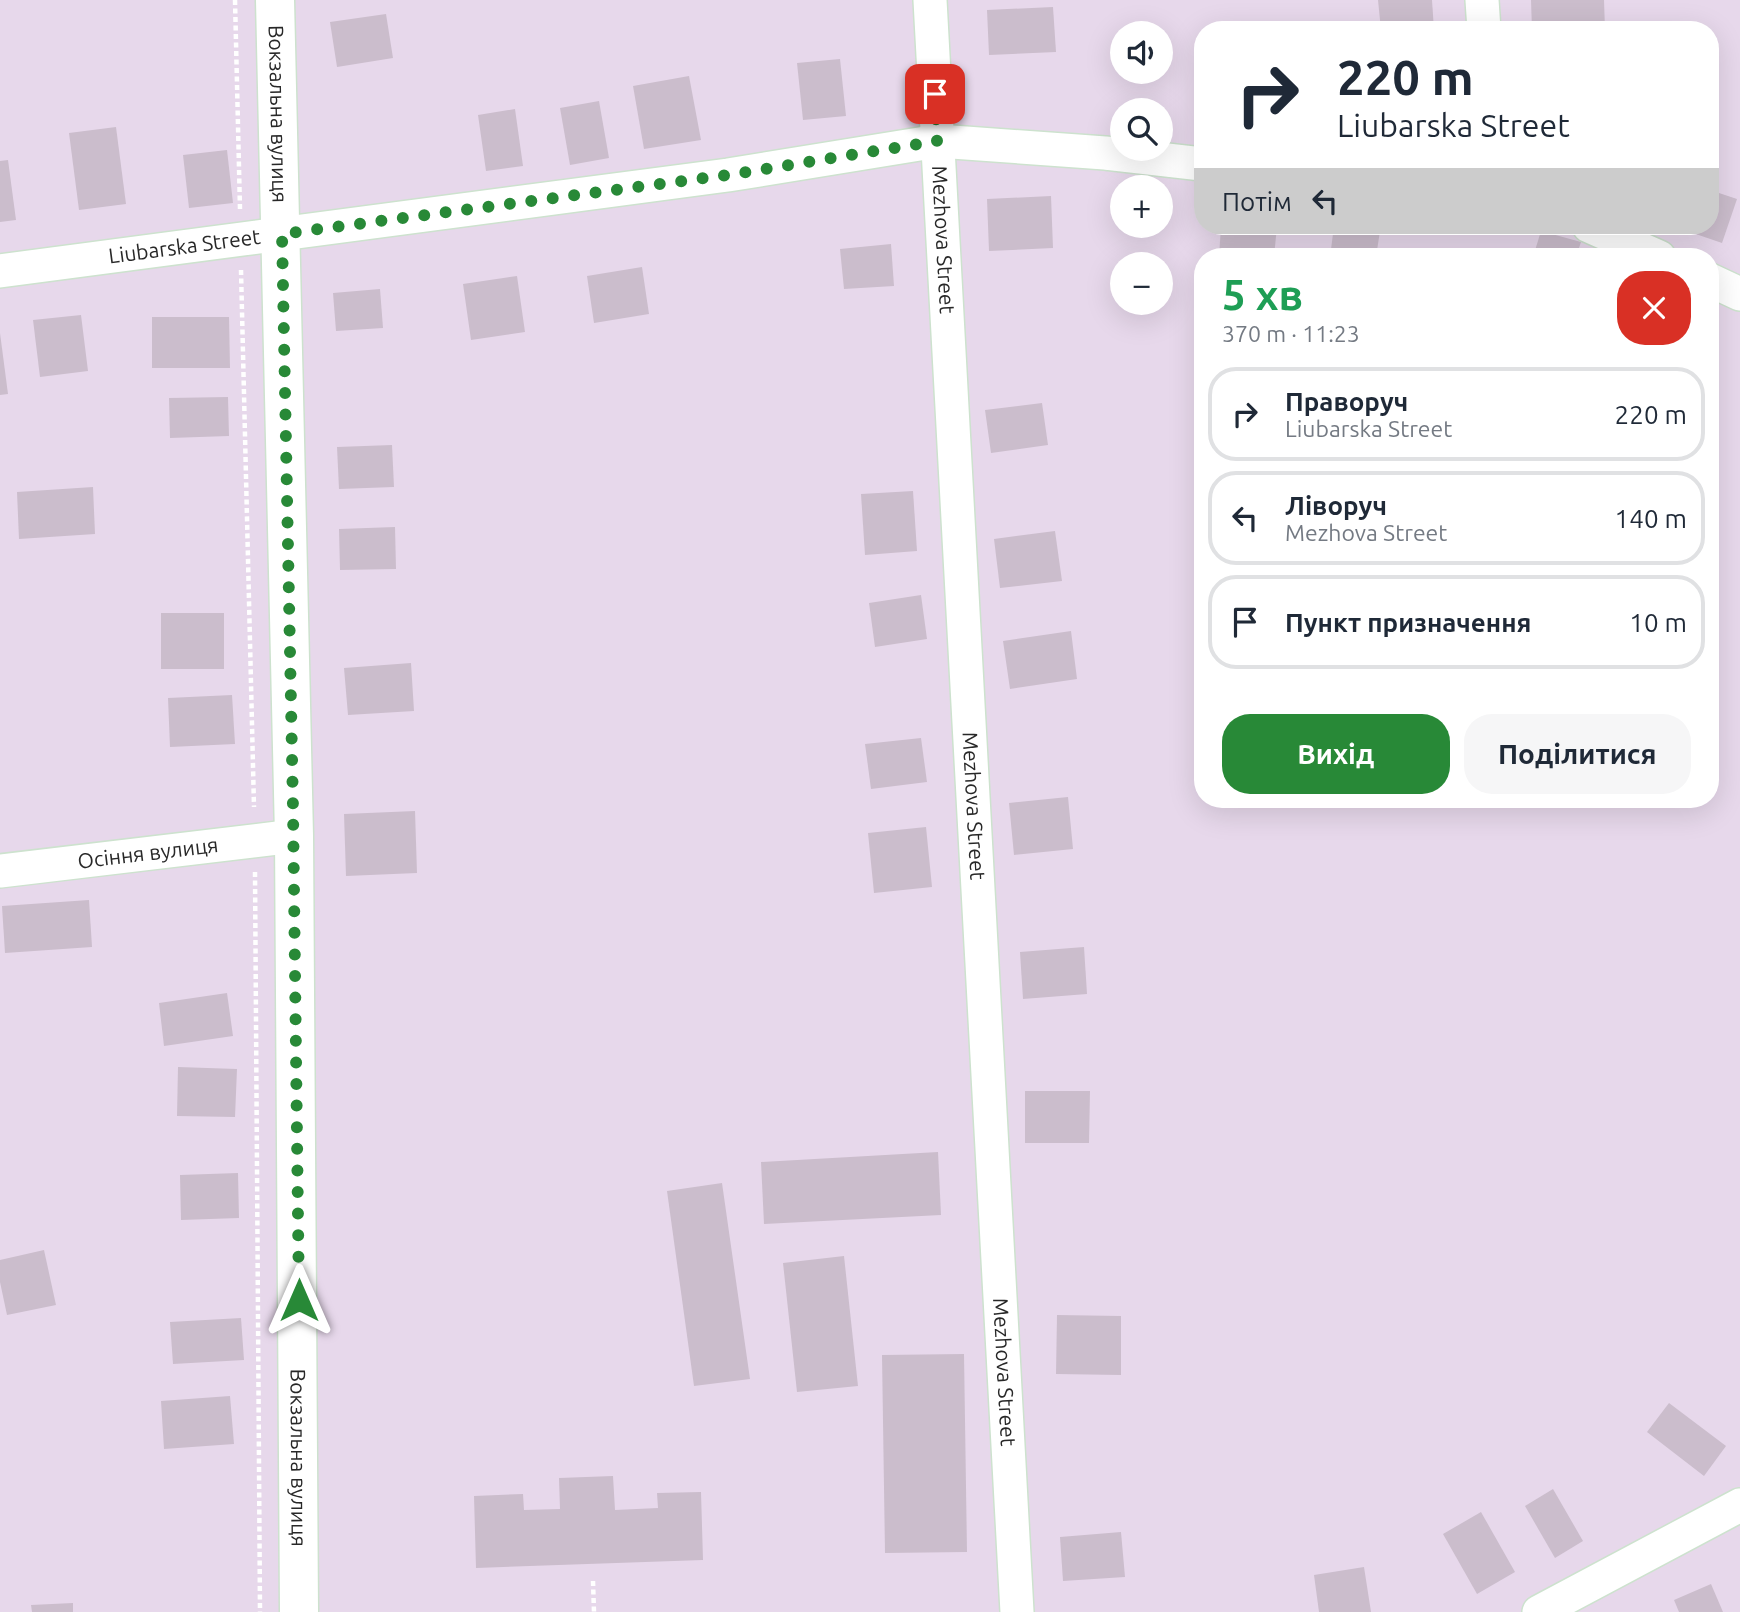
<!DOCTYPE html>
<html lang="uk">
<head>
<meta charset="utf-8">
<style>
	body { margin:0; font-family:Ubuntu,sans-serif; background:#f6f6f7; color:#1f2937; height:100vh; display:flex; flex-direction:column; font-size:26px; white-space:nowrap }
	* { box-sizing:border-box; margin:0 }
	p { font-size:23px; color:#747a83 }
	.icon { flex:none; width:38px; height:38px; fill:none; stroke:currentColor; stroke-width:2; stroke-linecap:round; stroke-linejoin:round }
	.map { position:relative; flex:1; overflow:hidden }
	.drawer { position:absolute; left:1194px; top:248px; width:525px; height:560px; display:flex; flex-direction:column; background:#fff; border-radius:28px; box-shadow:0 7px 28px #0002 }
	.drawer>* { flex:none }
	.hud { position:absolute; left:1194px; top:21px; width:525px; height:214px; border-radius:28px; box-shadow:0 7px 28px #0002; background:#fff; color:#1f2937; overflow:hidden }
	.fabs { position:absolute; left:1110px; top:21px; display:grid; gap:14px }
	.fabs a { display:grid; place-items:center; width:63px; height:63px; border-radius:50%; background:#fff; box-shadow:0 7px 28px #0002; font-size:35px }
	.pin { position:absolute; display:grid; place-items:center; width:60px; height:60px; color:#fff; margin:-30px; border-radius:14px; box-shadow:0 4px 10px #0006 }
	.me { position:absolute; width:77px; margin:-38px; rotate:0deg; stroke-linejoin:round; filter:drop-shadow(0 0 5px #0008) }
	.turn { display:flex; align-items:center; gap:24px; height:147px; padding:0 28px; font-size:32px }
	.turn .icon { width:91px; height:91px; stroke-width:2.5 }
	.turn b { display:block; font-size:49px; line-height:60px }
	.then { display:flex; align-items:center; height:66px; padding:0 28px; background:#0003; gap:14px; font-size:26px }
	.round { display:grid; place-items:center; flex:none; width:74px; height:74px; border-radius:28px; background:#f6f6f7 }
	.summary { display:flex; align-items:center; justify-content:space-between; height:119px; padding:0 28px }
	h1 { font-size:42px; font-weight:700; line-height:52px; color:#1e9e55 }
	.cta { display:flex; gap:14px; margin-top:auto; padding:14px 28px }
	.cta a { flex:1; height:80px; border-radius:28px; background:#288937; color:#fff; font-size:28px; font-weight:700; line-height:80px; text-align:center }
	.cta a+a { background:#f6f6f7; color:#1f2937 }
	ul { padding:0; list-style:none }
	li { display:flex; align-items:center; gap:21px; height:94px; margin:0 14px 10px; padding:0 14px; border:4px solid #e0e1e3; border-radius:28px }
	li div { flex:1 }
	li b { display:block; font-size:26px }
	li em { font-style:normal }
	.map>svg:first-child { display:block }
	.building { fill:#cbbdcc }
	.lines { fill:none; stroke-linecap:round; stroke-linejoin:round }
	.street-casing { stroke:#cde2ce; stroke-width:36 }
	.secondary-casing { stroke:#cde2ce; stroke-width:41 }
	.path { stroke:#fff; stroke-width:4.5; stroke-dasharray:5 3.5; stroke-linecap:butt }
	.street { stroke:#fff; stroke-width:33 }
	.secondary { stroke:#fff; stroke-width:38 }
	.route { stroke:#288937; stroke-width:12; stroke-dasharray:0 21.6 }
	.labels { text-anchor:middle; stroke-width:5; stroke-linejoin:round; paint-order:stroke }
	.street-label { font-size:21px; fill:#282828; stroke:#fff }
</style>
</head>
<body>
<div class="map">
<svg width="1740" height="1612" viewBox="0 0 1740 1612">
	<rect width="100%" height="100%" fill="#e7d8eb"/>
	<!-- building -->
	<g class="building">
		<path d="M1378,0H1432L1434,30H1381Z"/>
		<path d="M1531,0H1604L1605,30H1532Z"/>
		<path d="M1053,7L1056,52L989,55L987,10Z"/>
		<path d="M386,14L393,58L337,67L330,22Z"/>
		<path d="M840,59L846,116L803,120L797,63Z"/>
		<path d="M689,76L701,140L644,149L633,86Z"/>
		<path d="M599,101L609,158L570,165L560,108Z"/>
		<path d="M515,109L523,166L486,171L478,115Z"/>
		<path d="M116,127L126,204L79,210L69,133Z"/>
		<path d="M227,150L233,203L189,208L183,155Z"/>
		<path d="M8,160L16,220L0,222V161Z"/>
		<path d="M1710,190L1737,199L1722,243L1684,230L1686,226H1710Z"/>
		<path d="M1051,196L1053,248L989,251L987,199Z"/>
		<path d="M1221,226H1277L1274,257H1219Z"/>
		<path d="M1334,226L1380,231L1376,257H1330Z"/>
		<path d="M1541,231L1581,242L1576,257H1533Z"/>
		<path d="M891,244L894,286L844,289L840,249Z"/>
		<path d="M642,267L649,314L594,323L587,276Z"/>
		<path d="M517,276L525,332L471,340L463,284Z"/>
		<path d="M380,289L383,328L336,331L333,293Z"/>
		<path d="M81,315L88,371L40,377L33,320Z"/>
		<path d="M152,317H229L230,368H152Z"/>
		<path d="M0,333L8,394L0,395Z"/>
		<path d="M228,397L229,436L170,438L169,398Z"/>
		<path d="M1042,403L1048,445L991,453L985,410Z"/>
		<path d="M392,445L394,487L339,489L337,447Z"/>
		<path d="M93,487L95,534L19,539L17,492Z"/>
		<path d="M913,491L917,551L865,555L861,494Z"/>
		<path d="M395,527L396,569L340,570L339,529Z"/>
		<path d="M1055,531L1062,581L1000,588L994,539Z"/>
		<path d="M921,595L927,639L875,647L869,603Z"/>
		<rect x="161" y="613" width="63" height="56"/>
		<path d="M1071,631L1077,679L1010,689L1003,641Z"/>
		<path d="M411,663L414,711L348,715L344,668Z"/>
		<path d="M232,695L235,744L170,747L168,698Z"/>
		<path d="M921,738L927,782L871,789L865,744Z"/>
		<path d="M1068,797L1073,849L1014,855L1009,803Z"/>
		<path d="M415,811L417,873L346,876L344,814Z"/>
		<path d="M926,827L932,887L874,893L868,833Z"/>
		<path d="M89,900L92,947L5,953L2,906Z"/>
		<path d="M1084,947L1087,994L1023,999L1020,952Z"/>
		<path d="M227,993L233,1036L164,1046L159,1003Z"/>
		<path d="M178,1067L237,1069L235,1117L177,1116Z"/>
		<path d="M1025,1091H1090L1089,1143H1025Z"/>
		<path d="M938,1152L941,1215L764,1224L761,1162Z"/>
		<path d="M238,1173L239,1218L181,1220L180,1175Z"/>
		<path d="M722,1183L750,1379L694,1386L667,1191Z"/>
		<path d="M44,1250L56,1305L7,1315L0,1282V1260Z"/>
		<path d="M844,1256L858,1386L797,1392L783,1263Z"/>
		<path d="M1057,1315L1121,1316V1375L1056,1374Z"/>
		<path d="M241,1318L244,1360L173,1364L170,1322Z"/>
		<path d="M964,1354L967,1552L885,1553L882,1355Z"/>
		<path d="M230,1396L234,1444L164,1449L161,1401Z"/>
		<path d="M1669,1403L1726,1446L1704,1476L1647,1432Z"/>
		<path d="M613,1476L615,1510L658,1508L657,1493L701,1492L703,1560L476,1568L474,1496L523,1494L524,1510L560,1509L559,1478Z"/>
		<path d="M1553,1489L1583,1541L1555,1558L1525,1506Z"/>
		<path d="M1481,1512L1515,1572L1477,1594L1443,1534Z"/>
		<path d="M1121,1532L1125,1577L1063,1581L1060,1537Z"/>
		<path d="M1364,1567L1371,1612H1319L1314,1575Z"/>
		<path d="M1711,1584L1723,1612H1679L1674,1600Z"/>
		<path d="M73,1603V1612H32L31,1605Z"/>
	</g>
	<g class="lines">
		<!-- street casing -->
		<g class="street-casing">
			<g id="street">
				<path id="s1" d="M930,0L1017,1612"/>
				<path d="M1482,0L1484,30"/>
				<path d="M1589,226L1659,257"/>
				<path id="s2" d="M0,271L728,175L938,141L1105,153L1202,164"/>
				<path d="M1710,280L1740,294"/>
				<path id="s3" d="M0,871L294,836"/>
				<path d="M1539,1612L1740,1505"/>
			</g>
		</g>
		<!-- secondary casing -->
		<g class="secondary-casing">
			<g id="secondary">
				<path id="s4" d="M275,0L294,836L299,1612"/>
			</g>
		</g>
		<!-- path -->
		<g class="path">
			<path d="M235,0L240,209"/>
			<path d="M241,270L254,807"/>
			<path d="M255,872L260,1612"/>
			<path d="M593,1581L594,1612"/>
		</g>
		<!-- street -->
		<use href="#street" class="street"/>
		<!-- secondary -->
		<use href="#secondary" class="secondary"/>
	</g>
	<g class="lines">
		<!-- route -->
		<path class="route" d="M299,1300L293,808L282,234L728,175L937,141L935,94"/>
	</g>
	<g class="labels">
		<!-- street labels -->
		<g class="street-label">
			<text dy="7" stroke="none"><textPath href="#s4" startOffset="114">Вокзальна вулиця</textPath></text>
			<text dy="7" stroke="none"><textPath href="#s1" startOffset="240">Mezhova Street</textPath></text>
			<text dy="7" stroke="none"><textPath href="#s2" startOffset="186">Liubarska Street</textPath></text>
			<text dy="7" stroke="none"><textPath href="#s1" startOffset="807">Mezhova Street</textPath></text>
			<text dy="7" stroke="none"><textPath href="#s3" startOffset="149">Осіння вулиця</textPath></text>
			<text dy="7" stroke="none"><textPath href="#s1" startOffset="1374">Mezhova Street</textPath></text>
			<text dy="7" stroke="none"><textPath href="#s4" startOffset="1458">Вокзальна вулиця</textPath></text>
		</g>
	</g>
</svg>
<div class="fabs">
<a><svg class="icon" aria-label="sound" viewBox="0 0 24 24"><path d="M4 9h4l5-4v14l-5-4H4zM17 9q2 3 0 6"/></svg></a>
<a><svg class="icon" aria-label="search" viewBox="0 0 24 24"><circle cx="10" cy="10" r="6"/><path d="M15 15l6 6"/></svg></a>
<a>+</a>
<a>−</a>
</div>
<div class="pin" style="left:935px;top:94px;background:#d93025"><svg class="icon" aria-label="arrive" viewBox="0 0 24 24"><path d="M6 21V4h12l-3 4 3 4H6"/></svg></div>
<svg class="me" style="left:299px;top:1300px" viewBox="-20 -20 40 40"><path d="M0-17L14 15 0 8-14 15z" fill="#288937" stroke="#fff" stroke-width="4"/></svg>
<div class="hud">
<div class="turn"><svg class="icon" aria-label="right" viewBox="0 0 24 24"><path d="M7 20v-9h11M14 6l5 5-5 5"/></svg><div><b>220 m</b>Liubarska Street</div></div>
<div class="then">Потім<svg class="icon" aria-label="left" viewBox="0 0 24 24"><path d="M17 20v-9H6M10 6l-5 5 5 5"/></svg></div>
</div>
<section class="drawer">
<div class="summary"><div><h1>5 хв</h1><p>370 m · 11:23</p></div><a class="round" style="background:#d93025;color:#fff"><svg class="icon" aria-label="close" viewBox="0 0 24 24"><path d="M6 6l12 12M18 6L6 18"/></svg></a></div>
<ul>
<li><svg class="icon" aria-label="right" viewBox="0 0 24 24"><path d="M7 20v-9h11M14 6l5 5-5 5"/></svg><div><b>Праворуч</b><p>Liubarska Street</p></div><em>220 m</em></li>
<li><svg class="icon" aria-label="left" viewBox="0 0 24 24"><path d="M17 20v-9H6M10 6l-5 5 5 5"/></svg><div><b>Ліворуч</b><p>Mezhova Street</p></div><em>140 m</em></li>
<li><svg class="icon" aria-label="arrive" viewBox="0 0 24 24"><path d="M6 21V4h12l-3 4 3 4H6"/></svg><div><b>Пункт призначення</b></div><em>10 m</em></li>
</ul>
<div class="cta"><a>Вихід</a><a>Поділитися</a></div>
</section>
</div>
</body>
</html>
